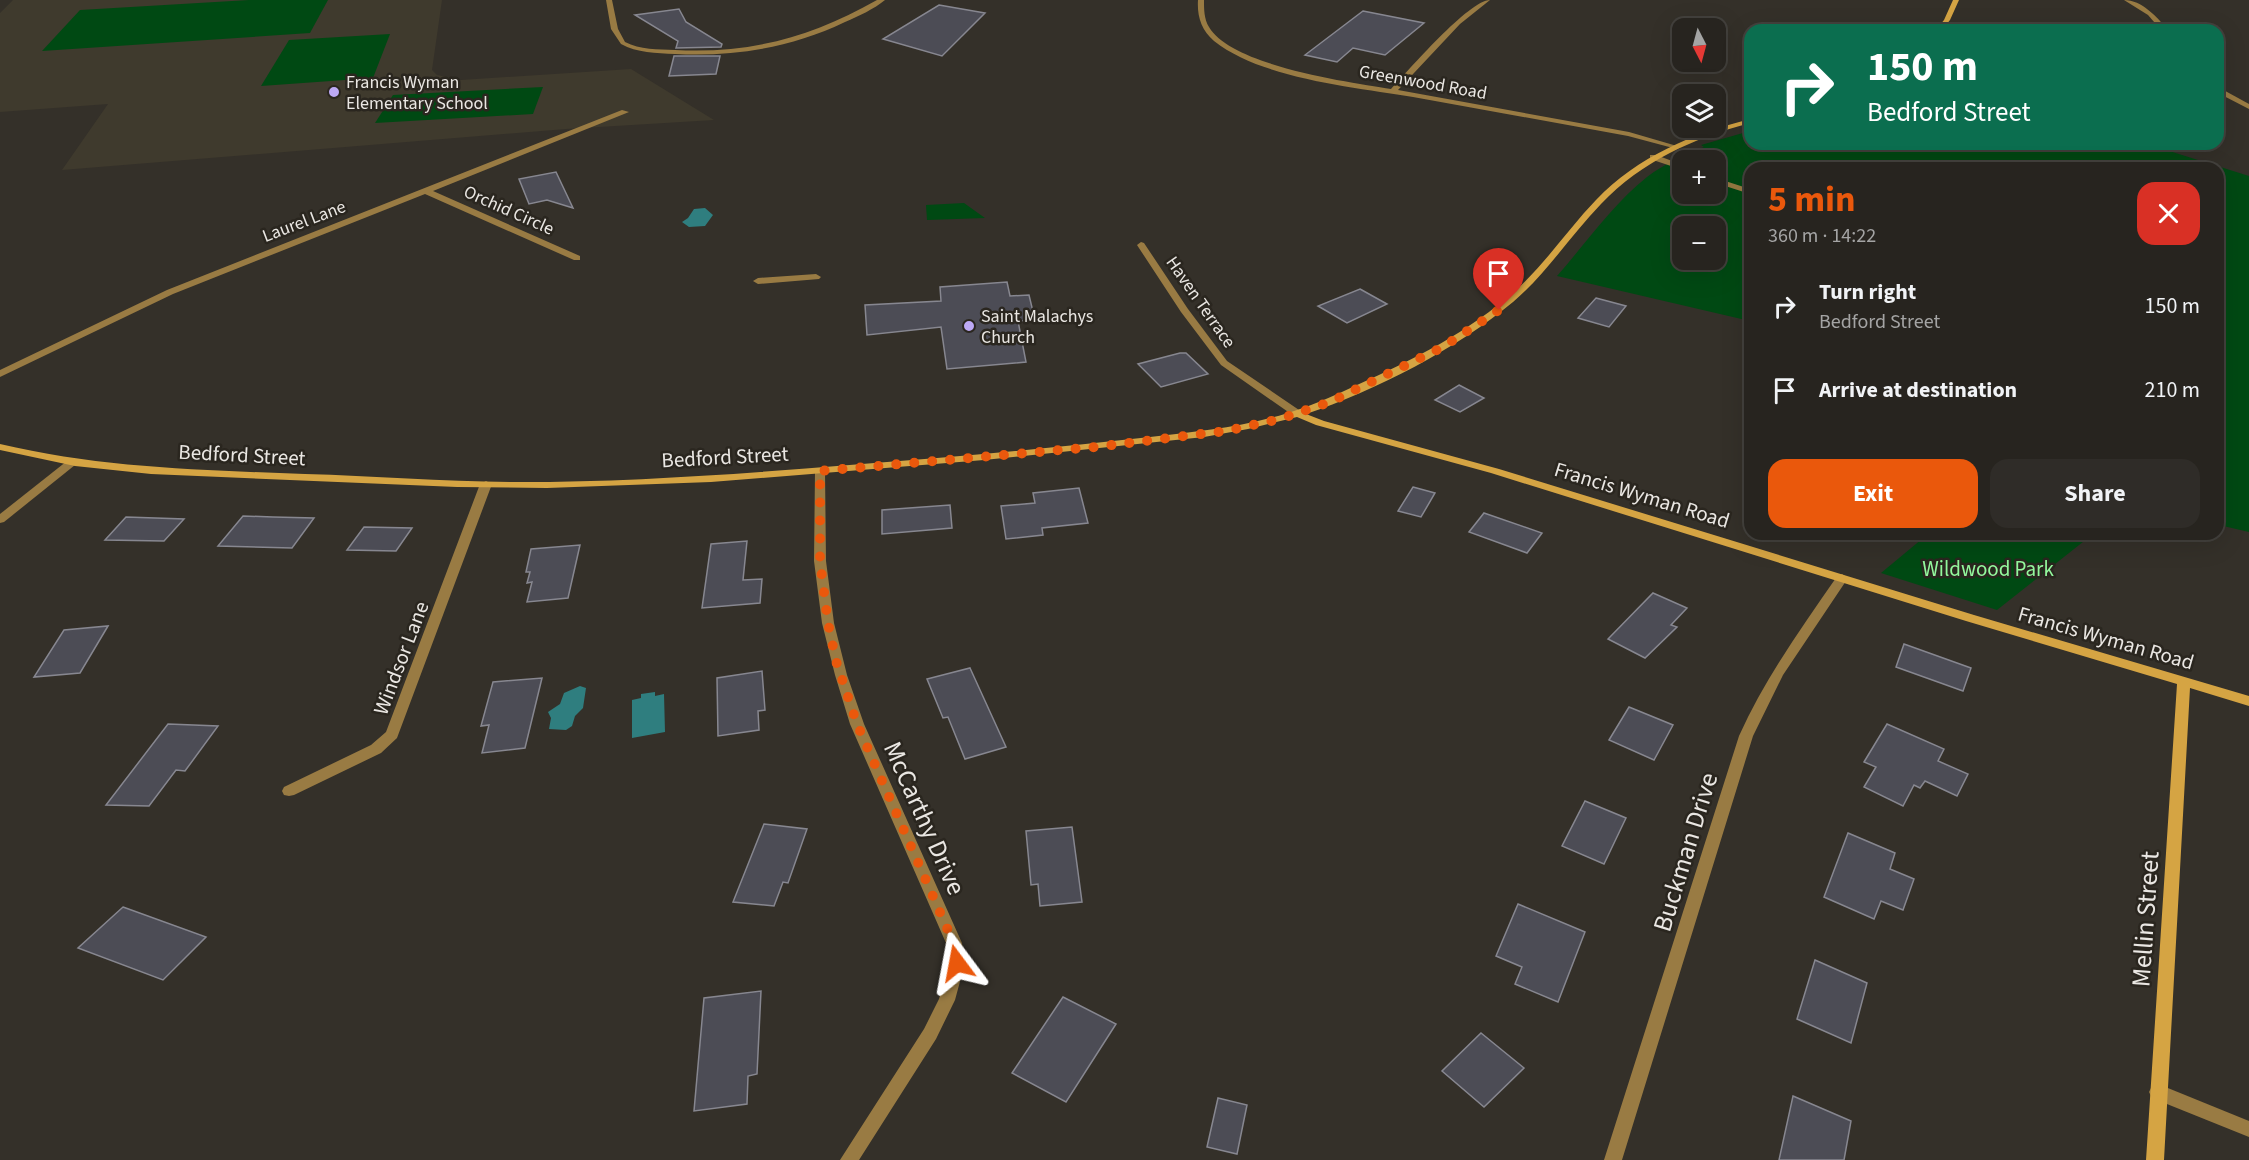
<!DOCTYPE html>
<html lang="en">
<head>
<meta charset="utf-8">
<style>
	body { margin:0; font-family:"Source Sans 3",sans-serif; background:#2f2c28; color:#f1f3f6; height:100vh; display:flex; flex-direction:column; font-size:22px; white-space:nowrap }
	* { box-sizing:border-box; margin:0 }
	p { font-size:20px; color:#a4a4a4 }
	.icon { flex:none; width:33px; height:33px; fill:none; stroke:currentColor; stroke-width:2; stroke-linecap:round; stroke-linejoin:round }
	.map { position:relative; flex:1; overflow:hidden }
	.details { position:absolute; left:1744px; top:162px; width:480px; height:378px; display:flex; flex-direction:column; background:#27241f; border-radius:18px; box-shadow:0 6px 24px #0002,0 0 0 2px #43413d }
	.details>* { flex:none }
	.top-card { position:absolute; left:1744px; top:24px; width:480px; height:126px; border-radius:18px; box-shadow:0 6px 24px #0002,0 0 0 2px #43413d; background:#0b6e4f; color:#fff; overflow:hidden }
	.needle { width:39px; rotate:174deg }
	.buttons { position:absolute; left:1672px; top:18px; display:grid; gap:12px }
	.buttons a { display:grid; place-items:center; width:54px; height:54px; border-radius:12px; background:#27241f; box-shadow:0 6px 24px #0002,0 0 0 2px #43413d; font-size:30px }
	.pin { position:absolute; display:grid; place-items:center; width:51px; height:51px; color:#fff; margin:-62px -26px; border-radius:50% 50% 50% 0; rotate:-45deg; box-shadow:0 0 6px #0007 }
	.pin .icon { rotate:45deg }
	.me { position:absolute; width:66px; margin:-33px; rotate:347deg; stroke-linejoin:round; filter:drop-shadow(0 0 4px #0008) }
	.turn { display:flex; align-items:center; gap:21px; height:126px; padding:0 24px; font-size:27px }
	.turn .icon { width:78px; height:78px; stroke-width:2.5 }
	.turn b { display:block; font-size:42px; line-height:51px }
	.round { display:grid; place-items:center; flex:none; width:63px; height:63px; border-radius:18px; background:#2f2c28 }
	.headline { display:flex; align-items:center; justify-content:space-between; height:102px; padding:0 24px }
	h1 { font-size:36px; font-weight:700; line-height:45px; color:#ea580c }
	.primary-button { display:flex; gap:12px; margin-top:auto; padding:12px 24px }
	.primary-button a { flex:1; height:69px; border-radius:18px; background:#ea580c; color:#fff; font-size:24px; font-weight:700; line-height:69px; text-align:center }
	.primary-button a+a { background:#2f2c28; color:#f1f3f6 }
	ul { padding:0; list-style:none }
	li { display:flex; align-items:center; gap:18px; height:84px; padding:0 24px }
	li div { flex:1 }
	li b { display:block; font-size:22px }
	li em { font-style:normal }
	.map>svg:first-child { display:block }
	.built { fill:#3f3a2d }
	.green { fill:#004913; fill-rule:evenodd }
	.water { fill:#2f7e7f }
	.building { fill:#4c4c55; stroke:#878790; stroke-width:1.5 }
	.lines { fill:none; stroke-linecap:round; stroke-linejoin:round }
	.lane { fill:#997b43; fill-rule:evenodd }
	.street { fill:#997b43; fill-rule:evenodd }
	.secondary { fill:#d5a443; fill-rule:evenodd }
	.route { stroke:#ea580c; stroke-width:10; stroke-dasharray:0 18 }
	.poi-dot { fill:#bda9f5; stroke:#2a261f; stroke-width:2 }
	.labels { text-anchor:middle; stroke-width:5; stroke-linejoin:round; paint-order:stroke }
	.far-poi-label { font-size:18px; fill:#eae7e3; stroke:#2a261f; text-anchor:start }
	.far-street-label { font-size:18px; fill:#eae7e3; stroke:#2a261f }
	.street-label { font-size:21px; fill:#eae7e3; stroke:#2a261f }
	.park-label { font-size:21px; fill:#93f89d; stroke:#2a261f }
	.near-street-label { font-size:26px; fill:#eae7e3; stroke:#2a261f }
</style>
</head>
<body>
<div class="map">
<svg width="2249" height="1160" viewBox="0 0 2249 1160">
	<rect width="100%" height="100%" fill="#343029"/>
	<!-- built -->
	<path class="built" d="M13,0H442L432,70L437,75L461,80L631,69L714,120L566,129L62,170L108,104L0,112V13Z"/>
	<!-- green -->
	<g class="green">
		<path d="M249,0H328L310,33L42,51L80,10Z"/>
		<path d="M390,34L373,78L261,86L289,40Z"/>
		<path d="M543,87L533,114L375,123L393,95Z"/>
		<path d="M1750,131V144H2147L2249,176V532L2219,525L2218,168H1750V321L1557,276C1586,243 1613,204 1647,177C1664,164 1684,155 1704,147L1701,145ZM1683,160H1716V194H1683ZM1683,226H1716V260H1683Z"/>
		<path d="M964,203L985,218L927,220L926,205Z"/>
		<path d="M1928,534H2093L1997,610L1881,573Z"/>
	</g>
	<!-- water -->
	<g class="water">
		<path d="M705,208L713,215L705,226L689,227L682,222L688,218L694,209Z"/>
		<path d="M580,686L586,688L583,708L575,716L572,726L566,730L549,729L551,718L548,712L560,704L564,693Z"/>
		<path d="M655,692V696L664,694L665,732L632,738V700L641,698V694Z"/>
	</g>
	<!-- building -->
	<g class="building">
		<path d="M939,5L985,13L942,56L883,39Z"/>
		<path d="M679,9L686,22L722,44L721,47L676,48L678,41L635,15Z"/>
		<path d="M1363,11L1424,23L1385,55L1353,48L1337,62L1305,55Z"/>
		<path d="M674,56H720L716,74L669,76Z"/>
		<path d="M556,172L573,208L547,200L529,204L519,179Z"/>
		<path d="M1007,282L1010,296L1029,295L1035,320L1018,321L1026,362L947,369L941,327L867,335L865,305L941,301L940,287Z"/>
		<path d="M1360,289L1387,304L1347,323L1318,306Z"/>
		<path d="M1596,298L1626,306L1609,327L1578,318Z"/>
		<path d="M1180,353H1186L1208,374L1161,387L1138,364Z"/>
		<path d="M1459,385L1484,398L1460,412L1435,400Z"/>
		<path d="M1413,487L1435,493L1421,517L1398,511Z"/>
		<path d="M1079,488L1088,523L1042,528L1043,535L1006,539L1001,506L1035,503L1033,493Z"/>
		<path d="M950,505L952,528L882,534V510Z"/>
		<path d="M1484,513L1542,533L1527,553L1469,532Z"/>
		<path d="M243,516L273,517L314,518L292,548L218,546Z"/>
		<path d="M126,517L184,519L164,541L105,540Z"/>
		<path d="M364,527L412,528L396,551L347,550Z"/>
		<path d="M747,541L743,580L762,579L760,603L702,608L711,544Z"/>
		<path d="M580,545L568,598L527,602L532,582L527,583L530,572H526L531,549Z"/>
		<path d="M1653,593L1687,608L1671,625L1677,627L1645,658L1608,639Z"/>
		<path d="M108,626L80,673L34,677L64,630Z"/>
		<path d="M1904,644L1971,668L1963,691L1896,667Z"/>
		<path d="M970,668L1006,747L965,759L948,717L943,718L927,679Z"/>
		<path d="M762,671L765,710L758,711L759,730L718,736L717,678Z"/>
		<path d="M542,678L525,748L482,753L489,725L481,726L493,682Z"/>
		<path d="M1629,707L1673,725L1654,760L1609,740Z"/>
		<path d="M168,724L218,726L185,771L176,770L149,806L106,805Z"/>
		<path d="M1887,724L1944,749L1938,761L1968,774L1957,796L1925,781L1920,788L1914,785L1903,806L1864,787L1876,767L1864,762Z"/>
		<path d="M1585,801L1626,818L1604,864L1562,846Z"/>
		<path d="M764,824L807,829L788,883L783,882L774,906L733,902Z"/>
		<path d="M1072,827L1082,902L1040,906L1038,884L1031,885L1026,831Z"/>
		<path d="M1848,833L1895,853L1890,869L1914,879L1903,910L1881,901L1874,919L1824,897Z"/>
		<path d="M1518,904L1585,932L1558,1002L1515,984L1522,967L1496,956Z"/>
		<path d="M123,907L206,937L163,980L78,948Z"/>
		<path d="M1815,960L1867,983L1851,1043L1797,1019Z"/>
		<path d="M761,991L757,1074L748,1076L747,1104L694,1111L704,998Z"/>
		<path d="M1063,997L1116,1024L1066,1102L1012,1073Z"/>
		<path d="M1481,1033L1524,1068L1484,1107L1442,1071Z"/>
		<path d="M1793,1096L1851,1121L1844,1160H1779Z"/>
		<path d="M1218,1098L1247,1105L1237,1154L1207,1147Z"/>
	</g>
	<g class="lines">
		<!-- lane -->
		<g class="lane">
			<path d="M1650,155H1656L1683,165V170L1650,159Z"/>
			<path d="M1716,178L1750,189V194L1716,183Z"/>
			<path d="M816,274L821,277L819,279L758,284L753,281L758,278Z"/>
		</g>
		<!-- street -->
		<g class="street">
			<path d="M606,0H612L618,29L625,42C640,50 658,49 675,50C750,54 812,37 877,0H885C874,9 859,16 845,22C791,48 734,57 675,54C656,53 637,53 621,44L611,29Z"/>
			<path d="M1198,0H1204C1204,9 1204,19 1209,27C1232,66 1348,82 1391,89C1408,71 1469,0 1490,0L1460,24L1398,90L1629,132L1677,146L1673,148L1628,136C1557,123 1485,110 1413,97C1354,87 1262,79 1214,41C1201,30 1197,16 1198,0Z"/>
			<path d="M2124,0C2142,0 2157,17 2168,30H2161L2148,15Z"/>
			<path d="M2218,87L2249,104V109L2218,93Z"/>
			<path d="M622,110L629,112L433,191L580,256V260H574L425,194L173,294L0,377V370L167,290Z"/>
			<path d="M1141,242L1144,243L1188,309L1227,361L1302,412L1303,414L1302,416H1294L1221,365L1181,312L1137,245Z"/>
			<path d="M71,460L75,461L76,463L75,465L4,522L0,523V514L67,461Z"/>
			<path d="M820,468L825,471L826,561L834,623L847,675L864,724L962,943L965,963L955,1000L936,1039L859,1160H840L924,1029L939,999L949,963L946,943L850,724L835,675L822,623L814,561L815,471Z"/>
			<path d="M486,481L492,484L397,738L381,753L294,795L289,796L284,795L282,791L284,787L371,745L386,732L480,484Z"/>
			<path d="M1842,574L1848,578L1783,675L1753,736L1622,1160H1604L1739,736C1765,678 1802,627 1838,575Z"/>
			<path d="M2158,1084L2249,1121V1137L2152,1098L2149,1092L2152,1086Z"/>
		</g>
		<!-- secondary -->
		<g class="secondary">
			<path d="M1953,0H1959L1950,20L1942,30H1936L1944,20Z"/>
			<path d="M1750,119V123C1694,138 1642,161 1601,204C1570,236 1547,273 1513,302C1458,348 1375,391 1306,414L1324,421L1499,469L1974,615L2249,696V706L2190,688L2164,1160H2146L2177,684L1966,621L1491,473L1316,425L1297,417L1248,429L1204,437L984,460L711,482L547,488L457,487L151,474L75,466L0,450V444C101,468 202,470 305,474C376,476 448,482 519,482C659,482 798,469 937,458C1008,452 1079,445 1150,437C1196,432 1243,427 1288,413C1311,406 1334,396 1357,385C1413,360 1469,332 1516,290C1546,263 1568,229 1596,200C1638,156 1692,134 1750,119Z"/>
		</g>
	</g>
	<g class="lines">
		<!-- route -->
		<path class="route" d="M957,963L954,944L857,724L836,661L828,623L820,561V471L1096,447L1226,431L1280,419L1330,402L1443,347L1499,310"/>
	</g>
	<!-- markers -->
	<g class="poi-dot">
		<circle cx="334" cy="92" r="6"/>
		<circle cx="969" cy="326" r="6"/>
	</g>
	<g class="labels">
		<!-- far-poi labels -->
		<g class="far-poi-label">
			<text x="346" y="88">Francis Wyman<tspan x="346" dy="21">Elementary School</tspan></text>
			<text x="981" y="322">Saint Malachys<tspan x="981" dy="21">Church</tspan></text>
		</g>
		<!-- far-street labels -->
		<g class="far-street-label">
			<text transform="translate(1423 82) rotate(10)" y="6">Greenwood Road</text>
			<text transform="translate(509 210) rotate(24)" y="6">Orchid Circle</text>
			<text transform="translate(304 221) rotate(-21)" y="6">Laurel Lane</text>
			<text transform="translate(1201 302) rotate(55)" y="6">Haven Terrace</text>
		</g>
		<!-- street labels -->
		<g class="street-label">
			<text transform="translate(242 455) rotate(3)" y="7">Bedford Street</text>
			<text transform="translate(725 457) rotate(-3)" y="7">Bedford Street</text>
			<text transform="translate(1642 495) rotate(17)" y="7">Francis Wyman Road</text>
			<text transform="translate(2106 638) rotate(16)" y="7">Francis Wyman Road</text>
			<text transform="translate(401 658) rotate(-69)" y="7">Windsor Lane</text>
		</g>
		<!-- park labels -->
		<g class="park-label">
			<text x="1988" y="576">Wildwood Park</text>
		</g>
		<!-- near-street labels -->
		<g class="near-street-label">
			<text transform="translate(925 818) rotate(66)" y="9">McCarthy Drive</text>
			<text transform="translate(1685 852) rotate(-73)" y="9">Buckman Drive</text>
			<text transform="translate(2145 919) rotate(-86)" y="9">Mellin Street</text>
		</g>
	</g>
</svg>
<div class="buttons">
<a><svg class="needle" viewBox="-14 -14 28 28"><path d="M0-13l5 13h-10z" fill="#e53935"/><path d="M0 13l5-13h-10z" fill="#a4a4a4"/></svg></a>
<a><svg class="icon" aria-label="layers" viewBox="0 0 24 24"><path d="M12 4l9 5-9 5-9-5zM3 14l9 5 9-5"/></svg></a>
<a>+</a>
<a>−</a>
</div>
<div class="pin" style="left:1499px;top:310px;background:#d93025"><svg class="icon" aria-label="arrive" viewBox="0 0 24 24"><path d="M6 21V4h12l-3 4 3 4H6"/></svg></div>
<svg class="me" style="left:957px;top:963px" viewBox="-20 -20 40 40"><path d="M0-17L14 15 0 8-14 15z" fill="#ea580c" stroke="#fff" stroke-width="4"/></svg>
<div class="top-card">
<div class="turn"><svg class="icon" aria-label="right" viewBox="0 0 24 24"><path d="M7 20v-9h11M14 6l5 5-5 5"/></svg><div><b>150 m</b>Bedford Street</div></div>
</div>
<section class="details">
<div class="headline"><div><h1>5 min</h1><p>360 m · 14:22</p></div><a class="round" style="background:#d93025;color:#fff"><svg class="icon" aria-label="close" viewBox="0 0 24 24"><path d="M6 6l12 12M18 6L6 18"/></svg></a></div>
<ul>
<li><svg class="icon" aria-label="right" viewBox="0 0 24 24"><path d="M7 20v-9h11M14 6l5 5-5 5"/></svg><div><b>Turn right</b><p>Bedford Street</p></div><em>150 m</em></li>
<li><svg class="icon" aria-label="arrive" viewBox="0 0 24 24"><path d="M6 21V4h12l-3 4 3 4H6"/></svg><div><b>Arrive at destination</b></div><em>210 m</em></li>
</ul>
<div class="primary-button"><a>Exit</a><a>Share</a></div>
</section>
</div>
</body>
</html>
